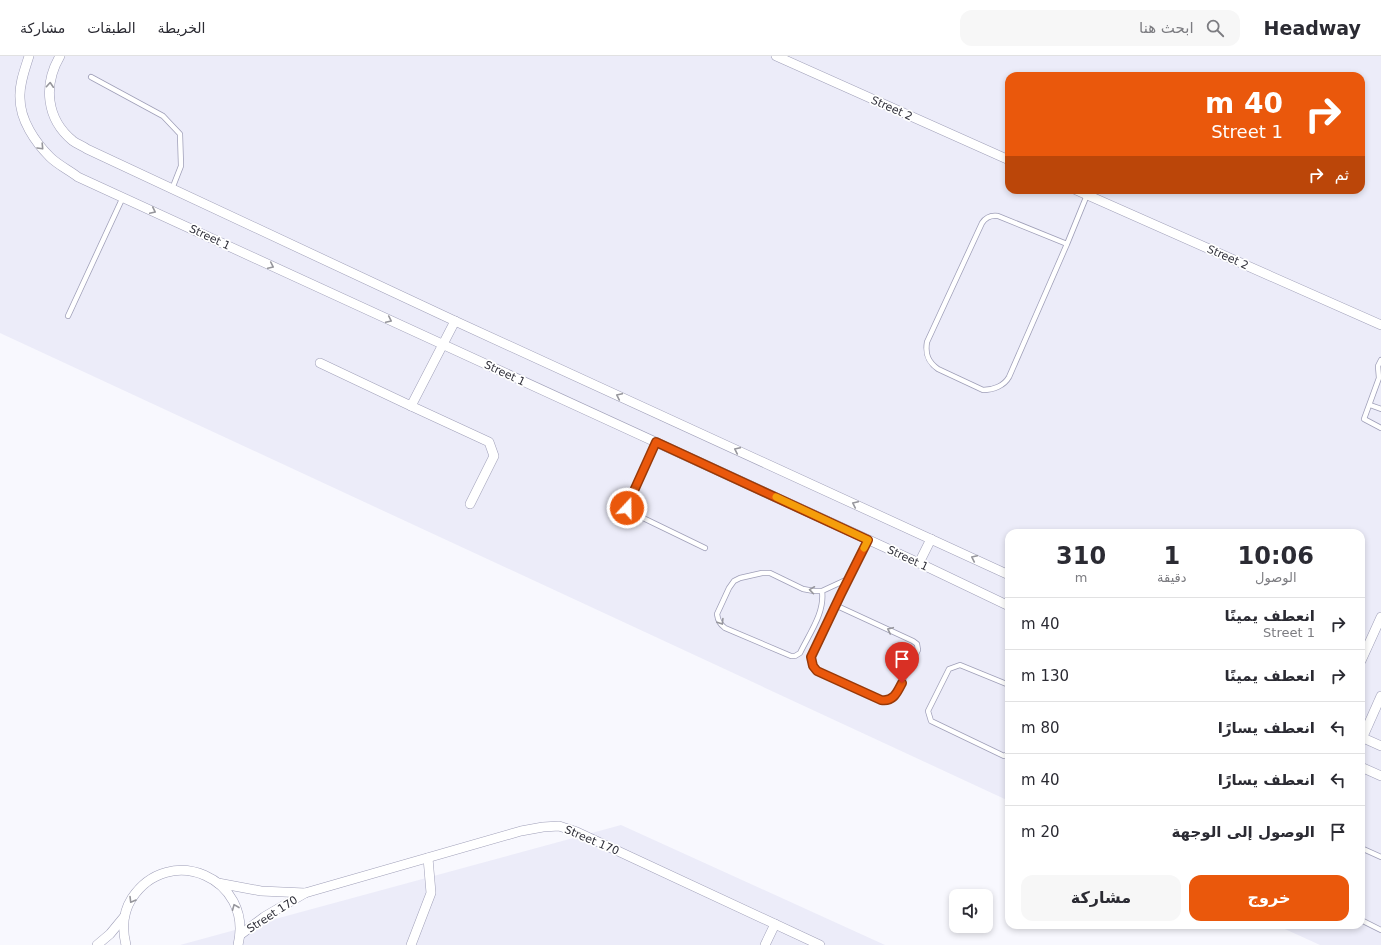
<!DOCTYPE html>
<html lang="ar">
<head>
<meta charset="utf-8">
<style>
	body { margin:0; font-family:"DejaVu Sans","Noto Sans Arabic",sans-serif; background:#f7f7f7; color:#2b2b33; direction:rtl; height:100vh; display:flex; flex-direction:column; font-size:15px; white-space:nowrap }
	* { box-sizing:border-box; margin:0 }
	p { font-size:13px; color:#7c7c81 }
	.icon { flex:none; width:22px; height:22px; fill:none; stroke:currentColor; stroke-width:2; stroke-linecap:round; stroke-linejoin:round }
	.map { position:relative; flex:1; overflow:hidden; direction:ltr }
	.sheet { position:absolute; left:1005px; top:473px; width:360px; height:400px; display:flex; flex-direction:column; background:#fff; border-radius:12px; box-shadow:0 2px 6px #0003; direction:rtl }
	.sheet>* { flex:none }
	.banner { position:absolute; left:1005px; top:16px; width:360px; height:122px; border-radius:12px; box-shadow:0 2px 6px #0003; direction:rtl; background:#ea580c; color:#fff; overflow:hidden }
	.controls { position:absolute; left:949px; top:833px; display:grid; gap:8px }
	.controls a { display:grid; place-items:center; width:44px; height:44px; border-radius:8px; background:#fff; box-shadow:0 2px 6px #0003; font-size:20px }
	.pin { position:absolute; display:grid; place-items:center; width:34px; height:34px; color:#fff; margin:-41px -17px; border-radius:50% 50% 50% 0; rotate:-45deg; box-shadow:0 0 4px #0007 }
	.pin .icon { rotate:45deg }
	.me { position:absolute; width:44px; margin:-22px; rotate:21deg; stroke-linejoin:round; filter:drop-shadow(0 0 3px #0008) }
	.turn { display:flex; align-items:center; gap:14px; height:84px; padding:0 16px; font-size:18px }
	.turn .icon { width:52px; height:52px; stroke-width:2.5 }
	.turn b { display:block; font-size:28px; line-height:34px }
	.then { display:flex; align-items:center; height:38px; padding:0 16px; background:#0003; gap:8px; font-size:15px }
	.eta { display:flex; justify-content:space-evenly; align-items:center; height:68px; text-align:center }
	.eta b { font-size:24px; font-weight:700; line-height:28px }
	.action { display:flex; gap:8px; margin-top:auto; padding:8px 16px }
	.action a { flex:1; height:46px; border-radius:12px; background:#ea580c; color:#fff; font-size:16px; font-weight:700; line-height:46px; text-align:center }
	.action a+a { background:#f7f7f7; color:#2b2b33 }
	ul { padding:0; list-style:none }
	li { display:flex; align-items:center; gap:12px; height:52px; padding:0 16px; border-top:1px solid #e1e1e2 }
	li div { flex:1 }
	li b { display:block; font-size:15px }
	li em { font-style:normal }
	header { display:flex; align-items:center; gap:24px; box-sizing:border-box; height:56px; padding:0 20px; background:#fff; border-bottom:1px solid #e1e1e2 }
	header strong { font-size:19px }
	nav { display:flex; gap:22px; margin-inline-start:auto; font-size:14px }
	.search { width:280px; height:36px; background:#f7f7f7; display:flex; align-items:center; gap:10px; box-sizing:border-box; padding:0 14px; border-radius:12px; color:#7c7c81; font-size:15px }
	.map>svg:first-child { display:block }
	.built { fill:#ececf9; fill-rule:evenodd }
	.lines { fill:none; stroke-linecap:round; stroke-linejoin:round }
	.service-casing { stroke:#9f9fb8; stroke-width:6 }
	.minor-casing { stroke:#9f9fb8; stroke-width:10 }
	.service { stroke:#fff; stroke-width:4.5 }
	.minor { stroke:#fff; stroke-width:9 }
	.oneway { stroke:#96969c }
	.route-casing { stroke:#983908; stroke-width:10 }
	.route { stroke:#ea580c; stroke-width:7 }
	.slow { stroke:#f59e0b; stroke-width:7 }
	.labels { text-anchor:middle; stroke-width:3.5; stroke-linejoin:round; paint-order:stroke }
	.street-label { font-size:11px; fill:#2e2e38; stroke:#fff }
</style>
</head>
<body>
<header>
<strong>Headway</strong>
<div class="search"><svg class="icon" aria-label="search" viewBox="0 0 24 24"><circle cx="10" cy="10" r="6"/><path d="M15 15l6 6"/></svg>ابحث هنا</div>
<nav><a>الخريطة</a><a>الطبقات</a><a>مشاركة</a></nav>
</header>
<div class="map">
<svg width="1381" height="889" viewBox="0 0 1381 889">
	<rect width="100%" height="100%" fill="#f8f8fe"/>
	<!-- built -->
	<g class="built">
		<path d="M0,0H1381V889H1320L1276,869H1361V477H1009V745L0,277ZM1009,20H1361V134H1009Z"/>
		<path d="M621,769L885,889H180Z"/>
	</g>
	<g class="lines">
		<!-- service casing -->
		<g class="service-casing">
			<g id="service">
				<path d="M91,21L163,60L180,78L181,110L172,133"/>
				<path d="M1067,188L998,160C991,159 986,161 982,167L927,286C925,298 928,306 938,313L983,334C993,334 1004,330 1009,321L1067,188L1087,139"/>
				<path d="M68,260L123,141"/>
				<path d="M1381,304L1378,310L1379,322L1364,363L1381,372"/>
				<path d="M1370,349L1381,353"/>
				<path d="M656,386L628,448L627,452L639,460L705,492"/>
				<path d="M822,535C825,557 809,578 800,597L795,600H791L725,572C720,568 718,565 717,558L729,532L734,525L740,522L762,517H770L803,533L814,535H822L848,523"/>
				<path d="M835,549L913,585L917,588L918,594L896,638C891,643 888,645 881,644L817,615L813,610L811,601C829,562 848,523 868,484"/>
				<path d="M1009,629L960,609L949,613L928,655L931,665L1004,700L1009,697"/>
				<path d="M1361,792L1381,801"/>
				<path d="M1361,864L1381,874"/>
			</g>
		</g>
		<!-- minor casing -->
		<g class="minor-casing">
			<g id="minor">
				<path d="M29,0C25,13 19,28 20,42C20,64 35,86 50,101C58,109 69,114 78,121L919,507L1009,550"/>
				<path d="M60,0C43,29 46,63 73,85C77,88 83,90 87,93L455,265L1009,519"/>
				<path d="M776,0L1009,104"/>
				<path d="M1076,134L1381,269"/>
				<path d="M320,307L411,350L455,265"/>
				<path d="M411,350L489,386L494,400L470,448"/>
				<path d="M919,507L931,483"/>
				<path d="M1361,605L1381,561"/>
				<path d="M1361,681L1381,690"/>
				<path d="M1361,685L1381,640"/>
				<path d="M1361,711L1381,720"/>
				<path d="M218,827L261,835L305,837"/>
				<path d="M240,879L264,861L305,837L521,775L543,771L559,770L577,776L820,889"/>
				<path d="M97,889L110,878L124,861"/>
				<path d="M126,889C122,873 123,856 132,842C169,786 254,822 238,889"/>
				<path d="M411,889L431,837L428,802"/>
				<path d="M765,889L775,868"/>
			</g>
		</g>
		<!-- service -->
		<use href="#service" class="service"/>
		<!-- minor -->
		<use href="#minor" class="minor"/>
	</g>
	<!-- one-way arrows -->
	<defs><path id="oneway-chevron" d="M-2-3.5L2.5 0L-2 3.5" fill="none" stroke-width="1.6" stroke-linecap="round" stroke-linejoin="round"/></defs>
	<g class="oneway">
		<use href="#oneway-chevron" transform="translate(50 29) rotate(-86)"/>
		<use href="#oneway-chevron" transform="translate(41 91) rotate(47)"/>
		<use href="#oneway-chevron" transform="translate(153 155) rotate(25)"/>
		<use href="#oneway-chevron" transform="translate(271 210) rotate(25)"/>
		<use href="#oneway-chevron" transform="translate(389 264) rotate(25)"/>
		<use href="#oneway-chevron" transform="translate(619 340) rotate(-155)"/>
		<use href="#oneway-chevron" transform="translate(737 394) rotate(-155)"/>
		<use href="#oneway-chevron" transform="translate(855 448) rotate(-155)"/>
		<use href="#oneway-chevron" transform="translate(974 502) rotate(-155)"/>
		<use href="#oneway-chevron" transform="translate(812 534) rotate(-172)"/>
		<use href="#oneway-chevron" transform="translate(721 566) rotate(58)"/>
		<use href="#oneway-chevron" transform="translate(890 574) rotate(-155)"/>
		<use href="#oneway-chevron" transform="translate(132 844) rotate(121)"/>
		<use href="#oneway-chevron" transform="translate(235 851) rotate(-112)"/>
	</g>
	<g class="lines">
		<!-- route casing -->
		<g class="route-casing">
			<path id="route" d="M627,452L628,448L656,386L868,484L841,538L811,601L813,610L817,615L881,644C893,646 897,637 902,627"/>
		</g>
		<!-- route -->
		<use href="#route" class="route"/>
		<!-- slow -->
		<path class="slow" d="M776,441L868,484L864,492"/>
	</g>
	<g class="labels">
		<!-- street labels -->
		<g class="street-label">
			<text transform="translate(892 52) rotate(24)" y="4">Street 2</text>
			<text transform="translate(210 181) rotate(25)" y="4">Street 1</text>
			<text transform="translate(1228 201) rotate(24)" y="4">Street 2</text>
			<text transform="translate(505 317) rotate(25)" y="4">Street 1</text>
			<text transform="translate(908 502) rotate(25)" y="4">Street 1</text>
			<text transform="translate(592 784) rotate(23)" y="4">Street 170</text>
			<text transform="translate(272 858) rotate(-33)" y="4">Street 170</text>
		</g>
	</g>
</svg>
<div class="controls">
<a><svg class="icon" aria-label="sound" viewBox="0 0 24 24"><path d="M4 9h4l5-4v14l-5-4H4zM17 9q2 3 0 6"/></svg></a>
</div>
<div class="pin" style="left:902px;top:627px;background:#d93025"><svg class="icon" aria-label="arrive" viewBox="0 0 24 24"><path d="M6 21V4h12l-3 4 3 4H6"/></svg></div>
<svg class="me" style="left:627px;top:452px" viewBox="-20 -20 40 40"><circle r="17" fill="#ea580c" stroke="#fff" stroke-width="3"/><path d="M0-11L8 9 0 5-8 9z" fill="#fff"/></svg>
<div class="banner">
<div class="turn"><svg class="icon" aria-label="right" viewBox="0 0 24 24"><path d="M7 20v-9h11M14 6l5 5-5 5"/></svg><div><b>40 m</b>Street 1</div></div>
<div class="then">ثم<svg class="icon" aria-label="right" viewBox="0 0 24 24"><path d="M7 20v-9h11M14 6l5 5-5 5"/></svg></div>
</div>
<section class="sheet">
<div class="eta">
<div><b>10:06</b><p>الوصول</p></div>
<div><b>1</b><p>دقيقة</p></div>
<div><b>310</b><p>m</p></div>
</div>
<ul>
<li><svg class="icon" aria-label="right" viewBox="0 0 24 24"><path d="M7 20v-9h11M14 6l5 5-5 5"/></svg><div><b>انعطف يمينًا</b><p>Street 1</p></div><em>40 m</em></li>
<li><svg class="icon" aria-label="right" viewBox="0 0 24 24"><path d="M7 20v-9h11M14 6l5 5-5 5"/></svg><div><b>انعطف يمينًا</b></div><em>130 m</em></li>
<li><svg class="icon" aria-label="left" viewBox="0 0 24 24"><path d="M17 20v-9H6M10 6l-5 5 5 5"/></svg><div><b>انعطف يسارًا</b></div><em>80 m</em></li>
<li><svg class="icon" aria-label="left" viewBox="0 0 24 24"><path d="M17 20v-9H6M10 6l-5 5 5 5"/></svg><div><b>انعطف يسارًا</b></div><em>40 m</em></li>
<li><svg class="icon" aria-label="arrive" viewBox="0 0 24 24"><path d="M6 21V4h12l-3 4 3 4H6"/></svg><div><b>الوصول إلى الوجهة</b></div><em>20 m</em></li>
</ul>
<div class="action"><a>خروج</a><a>مشاركة</a></div>
</section>
</div>
</body>
</html>
